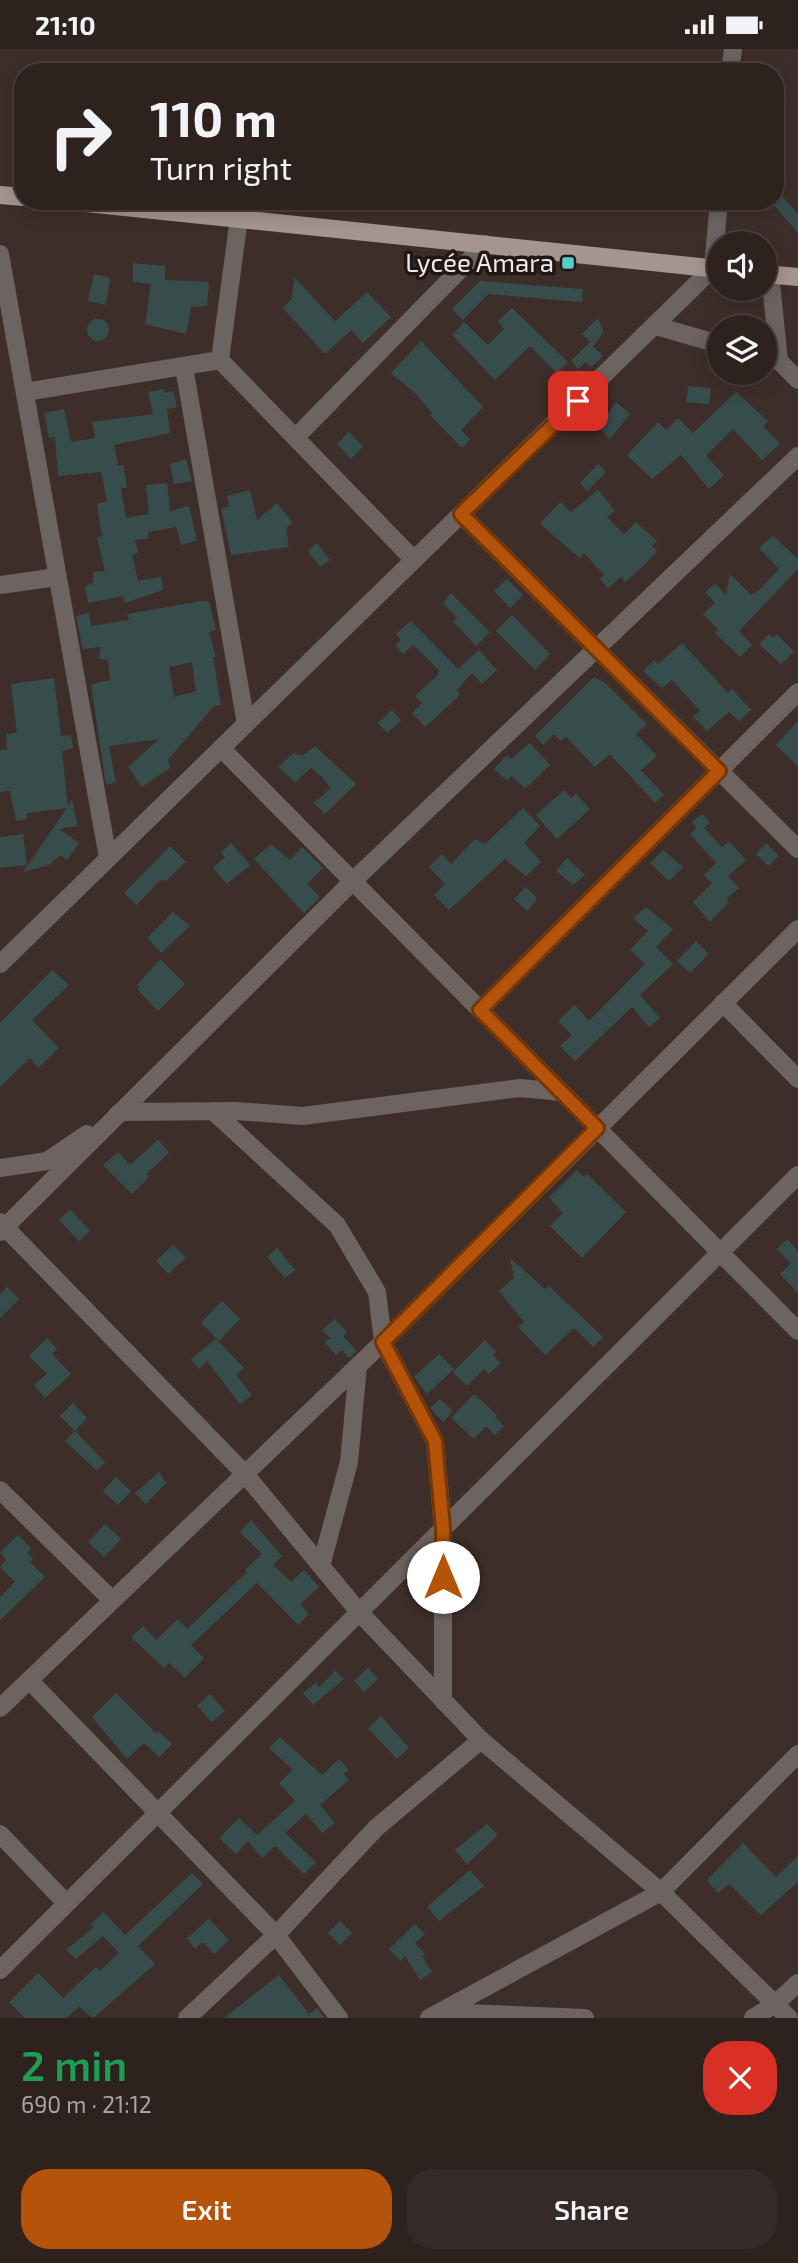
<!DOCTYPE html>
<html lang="en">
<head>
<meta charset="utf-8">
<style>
	body { margin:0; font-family:"Exo 2",sans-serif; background:#362a28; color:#f1f3f6; height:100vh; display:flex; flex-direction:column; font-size:26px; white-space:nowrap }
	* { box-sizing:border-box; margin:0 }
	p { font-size:23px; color:#a7a4a4 }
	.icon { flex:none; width:38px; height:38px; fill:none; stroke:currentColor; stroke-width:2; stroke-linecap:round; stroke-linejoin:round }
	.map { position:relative; height:1969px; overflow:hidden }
	.details { display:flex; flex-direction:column; background:#2e221f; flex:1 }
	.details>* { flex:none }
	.guide { position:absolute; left:14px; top:14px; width:770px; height:147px; border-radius:28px; box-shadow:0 4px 18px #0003,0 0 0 2px #493f3d; background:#2e221f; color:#f1f3f6; overflow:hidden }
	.tools { position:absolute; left:707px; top:182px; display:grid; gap:14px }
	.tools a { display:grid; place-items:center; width:70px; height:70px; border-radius:50%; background:#2e221f; box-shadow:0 4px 18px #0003,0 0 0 2px #493f3d; font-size:35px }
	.pin { position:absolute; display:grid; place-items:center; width:60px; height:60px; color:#fff; margin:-30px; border-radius:14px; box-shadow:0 4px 10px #0006 }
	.me { position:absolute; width:77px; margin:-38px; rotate:0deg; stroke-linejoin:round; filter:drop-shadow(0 0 5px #0008) }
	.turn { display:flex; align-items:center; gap:24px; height:147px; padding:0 21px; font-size:32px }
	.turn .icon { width:91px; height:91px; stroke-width:2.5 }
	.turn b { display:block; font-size:49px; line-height:60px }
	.round { display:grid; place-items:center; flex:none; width:74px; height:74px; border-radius:28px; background:#362a28 }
	.headline { display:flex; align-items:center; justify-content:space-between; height:119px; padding:0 21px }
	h1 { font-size:42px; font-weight:600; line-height:52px; color:#1e9e55 }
	.button { display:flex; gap:14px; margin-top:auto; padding:14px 21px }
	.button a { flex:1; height:80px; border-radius:28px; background:#b45309; color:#fff; font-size:28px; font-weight:600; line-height:80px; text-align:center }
	.button a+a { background:#362a28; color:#f1f3f6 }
	.status { display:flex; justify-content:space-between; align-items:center; height:49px; padding:0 35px; background:#2e221f; direction:ltr }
	.status svg { height:19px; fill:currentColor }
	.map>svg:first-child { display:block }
	.building { fill:#374d4c; fill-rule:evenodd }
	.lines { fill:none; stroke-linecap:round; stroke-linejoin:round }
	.minor { stroke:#6d6461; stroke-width:18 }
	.major { stroke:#a6948f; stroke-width:18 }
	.route-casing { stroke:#753606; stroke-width:18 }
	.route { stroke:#b45309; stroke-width:12 }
	.poi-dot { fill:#53cdca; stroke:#201816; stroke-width:2.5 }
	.labels { text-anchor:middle; stroke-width:7; stroke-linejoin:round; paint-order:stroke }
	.poi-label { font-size:26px; fill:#f3e7e4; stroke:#201816; text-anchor:end }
</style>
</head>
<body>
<div class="status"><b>21:10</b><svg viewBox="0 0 49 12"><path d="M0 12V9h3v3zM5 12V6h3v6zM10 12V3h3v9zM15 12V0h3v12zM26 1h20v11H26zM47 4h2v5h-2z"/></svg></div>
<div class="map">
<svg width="798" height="1969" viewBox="0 0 798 1969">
	<rect width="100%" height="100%" fill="#3e2e29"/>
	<!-- building -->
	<g class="building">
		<path d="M781,146L798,165V184L772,154Z"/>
		<path d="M133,214L165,217V231L209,233L207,257L191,258L186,285L145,275L151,235L133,233Z"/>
		<path d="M94,225L110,229L106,256L88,252Z"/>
		<path d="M294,228L335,272L367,243L391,268L363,294L351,281L325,305L283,259L292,250Z"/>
		<path d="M480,232L583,240L582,253L488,245L463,271L452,260Z"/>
		<path d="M512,259L568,313L557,324L530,297L495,331L452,286L464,273L488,296L504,280L498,272Z"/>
		<path d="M598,269L604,283L593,297L603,307L591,318L586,313L578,320L571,312L590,293L582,285Z"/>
		<circle cx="98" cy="281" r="11"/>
		<path d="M421,292L483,358L461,381L470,390L462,399L430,366L432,364L415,344L391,324Z"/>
		<path d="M688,337L711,339L709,355L686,353Z"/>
		<path d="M164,340L165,344L173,342L177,358L167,360L170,384L114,396L118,417L123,416L127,439H121L126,469L149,465L146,436L167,434L170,462L189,457L197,491L181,496L176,478L148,483V490L135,491L138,504L132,506L138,532L161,528L163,541L125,554L123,547L88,554L85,537L93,534V523L105,522L97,489L102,487L97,455L107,452L101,423L58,427L55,388L49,389L44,364L64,360L71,393L95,389L92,373L153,365L148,343Z"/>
		<path d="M736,343L768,372L763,377L780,395L762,411L733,380L706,407L724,426L709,440L681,406L652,430L627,406L658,373L666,381L678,369L693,384Z"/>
		<path d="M616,353L630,365L610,390L599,379Z"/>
		<path d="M349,383L363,398L351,410L337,395Z"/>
		<path d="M186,410L192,432L174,435L170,415Z"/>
		<path d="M598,415L606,423L587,442L580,434Z"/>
		<path d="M250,441L257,471L277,454L293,474L286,479L289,498L231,506L221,459L229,458L227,447Z"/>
		<path d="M598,441L615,462L607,468L624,485L636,473L657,492L652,497L657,502L641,519L625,533L621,528L608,539L600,530L604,526L584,504L580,509L540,475L560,453L571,463Z"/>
		<path d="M773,487L798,510V520L739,582L752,596L740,608L715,584L718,580L703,565L715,554L705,543L715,535L726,546L730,525L751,546L759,541L779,520L759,499Z"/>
		<path d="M317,494L330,511L320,518L308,502Z"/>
		<path d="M507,530L523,546L510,559L494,542Z"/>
		<path d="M451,544L490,583L476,597L453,572L457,569L443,554Z"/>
		<path d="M202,552L209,553L216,581L209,583L216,608H213L221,656L214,657L168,711L170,719L142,738L128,718L159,690L109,697L116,733L106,736L91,635L110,631L108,611L99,610L101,598L83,600L76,567L89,564L91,577L129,571L127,565ZM192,613L196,642L174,648L169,618Z"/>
		<path d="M512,566L550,605L535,621L496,582Z"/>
		<path d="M411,572L458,620L479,601L497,621L482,635L472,624L457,641L460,646L425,678L412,664L422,654L415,647L438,626L439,621L413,596L403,605L395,596L401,591L396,585Z"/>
		<path d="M769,585L773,589L777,585L794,603L781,615L759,595Z"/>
		<path d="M682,594L728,644L732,640L751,661L739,672L729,663L707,682L693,667L700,662L672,631L662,639L643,622L654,611L658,615Z"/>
		<path d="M594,628L605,634L647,675L636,685L657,707L641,721L664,746L655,754L610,705L595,718L566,688L561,692L554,685L543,696L535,687Z"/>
		<path d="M54,629L61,687L71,686L73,699L62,702L68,757L72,751L78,777L59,780L79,794L67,811L60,806L49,816L23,823L67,759L27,764V770L16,772L10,742L0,743V701L7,700L6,685L17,684L11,635Z"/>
		<path d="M392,661L401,672L387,684L378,674Z"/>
		<path d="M798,672V717L776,696Z"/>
		<path d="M530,694L550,716L525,740L512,727L507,732L494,720L507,706L511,710Z"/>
		<path d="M315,697L356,735L325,765L314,754L331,739L320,726L311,719L295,733L278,718L294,704L302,707Z"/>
		<path d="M564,741L571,749L576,745L590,760L557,790L536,766Z"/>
		<path d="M523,759L540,777L524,794L541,813L526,827L505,810L449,861L434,846L445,835L429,818L442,805L451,815L475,790L485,795Z"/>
		<path d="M702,765L710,774L704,779L722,798L729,792L746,811L728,827L739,839L726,850L729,853L710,873L693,853L712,834L704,826L716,814L690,785L697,779L692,773Z"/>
		<path d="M23,785L27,816L0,819V788Z"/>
		<path d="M231,794L250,816L227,835L213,819L225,808L221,803Z"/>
		<path d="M766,794L779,807L768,817L756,805Z"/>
		<path d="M271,795L290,811L302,798L323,819L307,835L320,848L304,864L254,810Z"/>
		<path d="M170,797L186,813L166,832L160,831L137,856L124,844Z"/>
		<path d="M663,801L683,818L669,832L650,814Z"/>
		<path d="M567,809L585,826L573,836L556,822Z"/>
		<path d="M526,838L536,848V852L527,862L514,850Z"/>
		<path d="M646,858L673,880L656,898L673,915L640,946L660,969L649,978L632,958L575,1012L560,997L572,986L558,972L575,956L589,972L645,915L630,901L648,882L633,869Z"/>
		<path d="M173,863L190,877L161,904L147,889Z"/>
		<path d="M696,892L709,905L690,924L677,912Z"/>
		<path d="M160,910L185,935L158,962L137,940L140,938L137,936Z"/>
		<path d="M52,921L69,936L32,971L59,999L38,1019L30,1009L0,1038V974Z"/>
		<path d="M158,1091L169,1104L146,1125L149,1128L132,1145L103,1116L118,1103L130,1116Z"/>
		<path d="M577,1121L584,1128L587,1125L626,1163L582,1209L550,1177L563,1164L549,1148Z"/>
		<path d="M70,1160L90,1182L79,1192L59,1171Z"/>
		<path d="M787,1190L798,1202V1244L780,1225L791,1214L777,1200Z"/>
		<path d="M173,1196L186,1209L168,1225L156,1212Z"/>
		<path d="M277,1199L295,1221L285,1229L267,1208Z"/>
		<path d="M510,1209L545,1240L549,1237L603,1288L593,1298L574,1279L545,1306L518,1278L524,1273L499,1242L514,1229Z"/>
		<path d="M7,1238L19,1250L0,1269V1245Z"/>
		<path d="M222,1252L240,1270L219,1292L201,1274Z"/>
		<path d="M335,1270L347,1283L343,1287L357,1302L349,1309L342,1301L336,1306L325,1294L330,1289L322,1281Z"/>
		<path d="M47,1289L57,1300L52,1305L71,1325L45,1349L34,1336L47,1325L29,1307Z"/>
		<path d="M216,1290L244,1319L236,1326L252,1346L240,1355L207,1312L199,1320L191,1310Z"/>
		<path d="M485,1291L496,1303L493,1306L501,1314L489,1325L484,1320L467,1337L453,1323Z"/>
		<path d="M439,1305L454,1320L427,1345L414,1328Z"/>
		<path d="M474,1345L497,1366L495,1368L504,1377L495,1386L486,1377L474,1390L451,1369Z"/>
		<path d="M440,1350L453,1362L443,1373L430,1359Z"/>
		<path d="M73,1354L87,1369L75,1382L60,1367Z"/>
		<path d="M75,1382L105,1413L97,1422L65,1392Z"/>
		<path d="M159,1423L166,1434L146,1455L135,1444Z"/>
		<path d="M116,1428L131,1442L118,1456L103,1442Z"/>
		<path d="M251,1471L282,1507L273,1516L291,1533L304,1521L319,1538L300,1555L309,1565L298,1576L257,1534L191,1596L204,1609L185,1629L169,1614L164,1619L131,1588L143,1577L156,1591L178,1570L187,1580L247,1523L245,1521L262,1505L240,1483Z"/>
		<path d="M105,1475L121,1490L104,1508L88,1493Z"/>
		<path d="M18,1486L31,1499L27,1504L33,1510L30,1513L45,1528L0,1571V1548L15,1533L0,1518L6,1511L0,1503Z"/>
		<path d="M368,1619L378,1630L364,1643L354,1632Z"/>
		<path d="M335,1622L344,1630L313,1656L303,1644L316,1634L319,1638Z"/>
		<path d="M116,1644L156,1684L158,1682L172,1695L159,1708L144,1694L127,1710L92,1668Z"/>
		<path d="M210,1645L225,1662L212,1673L197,1657Z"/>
		<path d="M381,1667L409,1699L397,1710L368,1679Z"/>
		<path d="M280,1688L322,1726L339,1710L349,1721L344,1725L349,1731L320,1756L335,1774L322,1784L306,1765L285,1784L316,1813L304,1825L275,1797L262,1809L248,1792L236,1805L219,1789L239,1769L257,1786L295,1752L279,1734L293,1721L269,1699Z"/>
		<path d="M487,1775L498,1786L467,1815L455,1801Z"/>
		<path d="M743,1794L776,1828L798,1807V1833L761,1866L729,1835L718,1844L707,1831Z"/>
		<path d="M470,1821L484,1837L439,1872L427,1858Z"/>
		<path d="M192,1824L203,1835L138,1897L155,1915L93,1969L79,1958L66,1969H25L9,1953L38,1924L63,1949L96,1918L100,1922L119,1904L103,1887L76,1910L66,1901L94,1878L91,1875L104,1863L125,1886Z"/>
		<path d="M209,1870L229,1891L214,1905L203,1893L195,1900L187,1889Z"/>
		<path d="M340,1872L352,1884L340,1896L328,1884Z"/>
		<path d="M415,1875L425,1885L415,1894L425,1905L422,1907L432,1923L420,1931L405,1907L401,1912L389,1900Z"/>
		<path d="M279,1926L309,1965L317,1959L325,1969H224Z"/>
	</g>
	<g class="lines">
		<!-- minor -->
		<g class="minor">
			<path d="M730,23L733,0"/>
			<path d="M239,169L220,311L414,511"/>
			<path d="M0,205L108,809"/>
			<path d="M770,225L779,312"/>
			<path d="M656,277L719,295"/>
			<path d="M765,308L779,312L798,331"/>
			<path d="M184,318L246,675"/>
			<path d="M25,343L220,311"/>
			<path d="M296,388L485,195"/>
			<path d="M461,465L798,800"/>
			<path d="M0,536L57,528"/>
			<path d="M221,699L798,1282"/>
			<path d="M0,915L713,219L719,152"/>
			<path d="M723,954L798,1030"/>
			<path d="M480,961L798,643"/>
			<path d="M213,1062L337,1176L377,1243L383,1293L435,1392L443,1479V1652"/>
			<path d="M117,1066L121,1063L236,1062L303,1067L520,1039L562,1043"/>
			<path d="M0,1119L47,1112L87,1085"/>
			<path d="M0,1173L245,1425L359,1563L481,1691L661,1843L789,1969"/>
			<path d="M0,1183L354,831L798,407"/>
			<path d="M0,1441L112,1551"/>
			<path d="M321,1517L349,1413L358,1317"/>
			<path d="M29,1631L276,1886L339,1969"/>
			<path d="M0,1659L383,1293L798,880"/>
			<path d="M0,1785L66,1854"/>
			<path d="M0,1921L798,1126"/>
			<path d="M442,1963L585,1969"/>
			<path d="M187,1969L276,1886L376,1779L481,1691"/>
			<path d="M429,1969L661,1843L798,1705"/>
			<path d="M753,1969L775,1955L798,1934"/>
		</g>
		<!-- major -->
		<g class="major">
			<path d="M0,146L23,148"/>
			<path d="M67,152L719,220"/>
			<path d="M765,225L798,228"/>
		</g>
	</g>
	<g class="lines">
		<!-- route casing -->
		<g class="route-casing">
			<path id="route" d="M443,1528V1479L435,1392L383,1293L597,1079L480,961L719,722L461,465L578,352"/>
		</g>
		<!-- route -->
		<use href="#route" class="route"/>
	</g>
	<!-- markers -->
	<rect class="poi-dot" x="561" y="207" width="14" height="14" rx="3.5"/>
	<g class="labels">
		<!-- poi labels -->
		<g class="poi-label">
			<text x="554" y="223">Lycée Amara</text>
		</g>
	</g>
</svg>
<div class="tools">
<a><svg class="icon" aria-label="sound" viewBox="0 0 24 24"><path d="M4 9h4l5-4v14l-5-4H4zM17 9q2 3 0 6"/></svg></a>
<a><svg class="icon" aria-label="layers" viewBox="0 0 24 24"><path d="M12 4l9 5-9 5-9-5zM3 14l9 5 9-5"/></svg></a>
</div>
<div class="pin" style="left:578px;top:352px;background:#d93025"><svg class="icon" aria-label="arrive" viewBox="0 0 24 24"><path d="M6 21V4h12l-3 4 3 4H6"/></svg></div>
<svg class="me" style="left:443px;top:1528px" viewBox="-20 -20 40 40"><circle r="19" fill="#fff"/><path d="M0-13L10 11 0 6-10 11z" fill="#b45309"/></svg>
<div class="guide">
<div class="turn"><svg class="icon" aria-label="right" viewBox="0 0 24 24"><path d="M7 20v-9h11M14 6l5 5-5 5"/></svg><div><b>110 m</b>Turn right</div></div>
</div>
</div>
<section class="details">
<div class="headline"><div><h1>2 min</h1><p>690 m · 21:12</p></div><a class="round" style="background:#d93025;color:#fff"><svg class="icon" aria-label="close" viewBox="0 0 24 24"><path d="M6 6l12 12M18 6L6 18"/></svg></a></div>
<div class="button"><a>Exit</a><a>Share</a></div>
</section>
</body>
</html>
